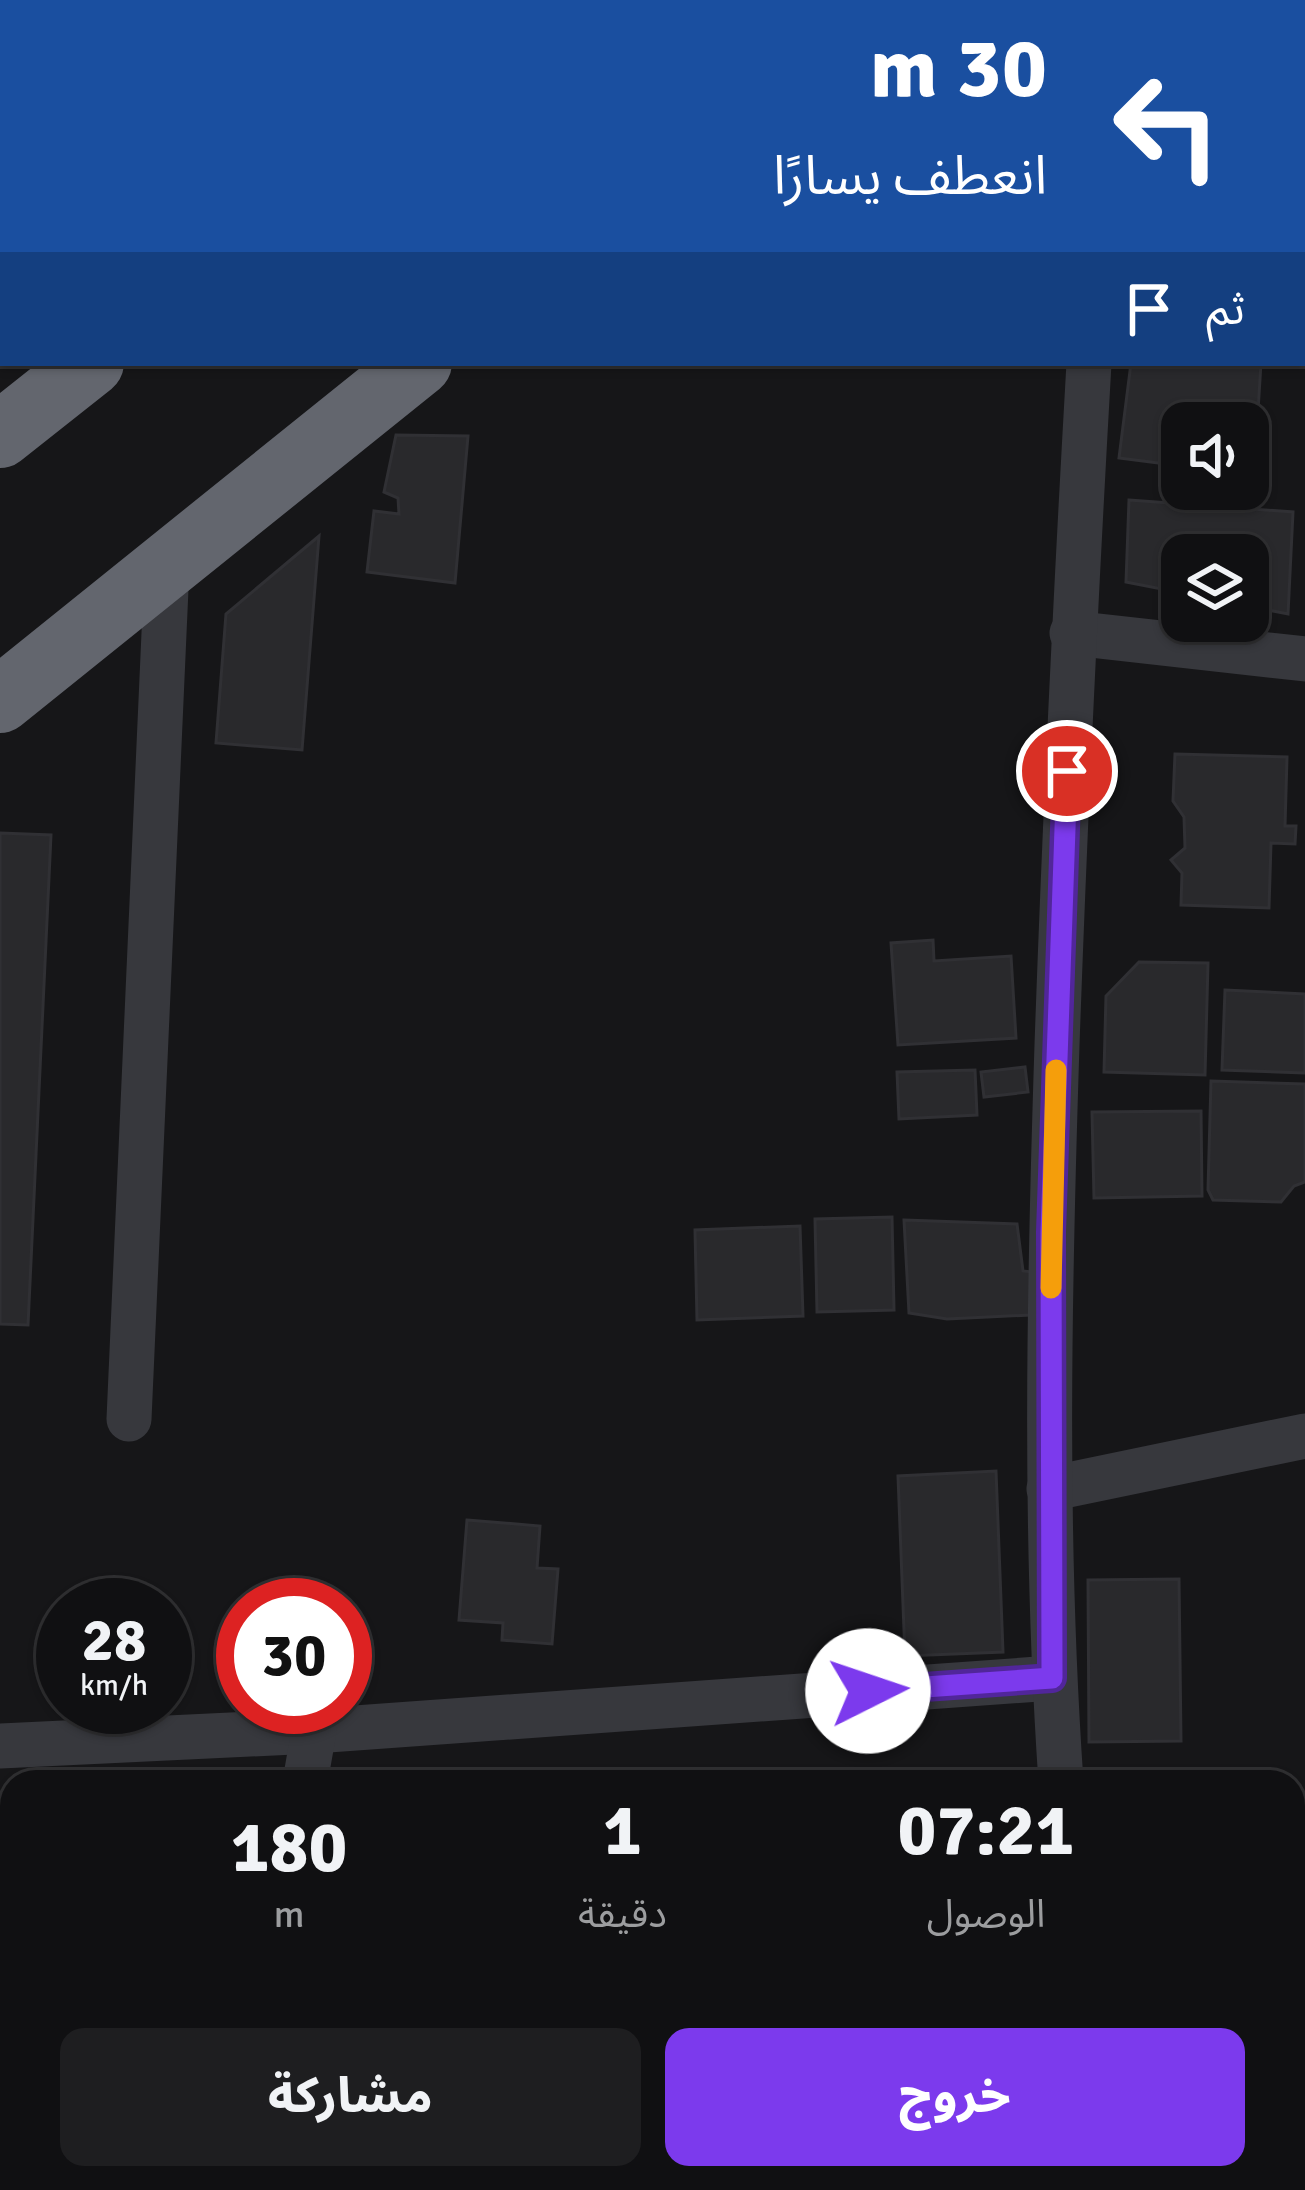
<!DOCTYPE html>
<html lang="ar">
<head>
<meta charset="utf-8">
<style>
	body { margin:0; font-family:Signika,"Noto Sans Arabic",sans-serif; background:#1e1e20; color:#f1f3f6; direction:rtl; height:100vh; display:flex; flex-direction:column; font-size:45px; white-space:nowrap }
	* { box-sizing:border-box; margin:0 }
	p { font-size:39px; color:#9c9d9f }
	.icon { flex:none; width:66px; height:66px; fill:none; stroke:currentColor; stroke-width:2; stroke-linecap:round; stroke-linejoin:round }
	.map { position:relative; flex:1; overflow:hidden; direction:ltr }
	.sheet { position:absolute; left:0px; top:1770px; width:1305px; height:420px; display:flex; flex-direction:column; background:#101012; border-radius:36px 36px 0 0; box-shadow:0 3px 9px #0004,0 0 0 3px #303032; direction:rtl }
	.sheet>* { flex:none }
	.banner { position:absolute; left:0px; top:0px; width:1305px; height:366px; box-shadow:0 3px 9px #0004,0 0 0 3px #303032; direction:rtl; background:#1a4fa0; color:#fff; overflow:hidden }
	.controls { position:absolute; left:1161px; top:402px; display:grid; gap:24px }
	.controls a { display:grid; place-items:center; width:108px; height:108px; border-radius:24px; background:#101012; box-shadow:0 3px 9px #0004,0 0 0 3px #303032; font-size:60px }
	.speed { position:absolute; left:36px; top:1578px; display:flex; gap:24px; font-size:60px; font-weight:700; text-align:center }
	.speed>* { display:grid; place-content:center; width:156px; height:156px; border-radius:50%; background:#101012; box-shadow:0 3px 9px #0004,0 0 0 3px #303032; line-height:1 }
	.speed small { font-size:30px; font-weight:400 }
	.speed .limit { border:18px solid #d22; background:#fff; color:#111 }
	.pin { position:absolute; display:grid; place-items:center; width:102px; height:102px; color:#fff; margin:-51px; border:6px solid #fff; border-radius:50%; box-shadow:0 3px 12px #0007 }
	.me { position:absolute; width:132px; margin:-66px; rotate:86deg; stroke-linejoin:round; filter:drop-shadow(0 0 9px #0008) }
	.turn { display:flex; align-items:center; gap:42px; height:252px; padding:0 60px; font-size:54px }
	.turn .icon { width:156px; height:156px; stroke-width:2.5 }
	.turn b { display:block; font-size:84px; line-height:102px }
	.then { display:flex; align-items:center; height:114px; padding:0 60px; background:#0003; gap:24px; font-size:45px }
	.eta { display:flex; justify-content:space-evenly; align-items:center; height:204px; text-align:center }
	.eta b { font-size:72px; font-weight:800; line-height:84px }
	.button { display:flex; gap:24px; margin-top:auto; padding:24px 60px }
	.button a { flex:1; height:138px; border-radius:24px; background:#7c3aed; color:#fff; font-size:48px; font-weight:800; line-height:138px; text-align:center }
	.button a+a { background:#1e1e20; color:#f1f3f6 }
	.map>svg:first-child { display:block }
	.building { fill:#29292c; stroke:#303034; stroke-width:3 }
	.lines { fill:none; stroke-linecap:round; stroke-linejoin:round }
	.minor { stroke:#37383d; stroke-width:45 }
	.highway { stroke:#63666e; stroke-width:66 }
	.route-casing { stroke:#51269a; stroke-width:30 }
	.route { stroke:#7c3aed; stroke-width:21 }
	.slow { stroke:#f59e0b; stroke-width:21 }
</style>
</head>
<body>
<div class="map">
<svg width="1305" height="2190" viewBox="0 0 1305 2190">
	<rect width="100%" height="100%" fill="#161618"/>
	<!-- building -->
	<g class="building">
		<path d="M0,0H89L3,3L0,65Z"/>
		<path d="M1131,363H1261L1254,475L1248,474V423H1182V466L1119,458Z"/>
		<path d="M396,435L468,436L455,583L367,572L374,511L399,514L398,498L384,492Z"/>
		<path d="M1129,500L1293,512L1288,614L1248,606V555H1182V593L1126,582Z"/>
		<path d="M319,536L302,750L216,743L226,614Z"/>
		<path d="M1175,754L1287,757L1285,826H1296L1295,844L1271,843L1269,908L1181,905L1182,873L1171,860L1185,848L1184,817L1173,801Z"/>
		<path d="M0,833L51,835L28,1325L0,1324Z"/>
		<path d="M933,940L934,961L1011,956L1016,1038L898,1045L891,943Z"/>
		<path d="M1139,962L1208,963L1205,1075L1104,1072L1106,996Z"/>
		<path d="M1225,990L1305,994V1073L1222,1070Z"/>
		<path d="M1025,1067L1028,1092L984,1097L981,1072Z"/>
		<path d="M975,1070L977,1115L899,1119L897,1072Z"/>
		<path d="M1211,1081L1305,1084V1182L1294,1186L1281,1202L1213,1200L1208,1190Z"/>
		<path d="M1201,1111L1202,1196L1094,1198L1092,1112Z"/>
		<path d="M892,1217L894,1310L817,1312L815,1219Z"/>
		<path d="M904,1220L1017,1224L1023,1271L1033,1272L1030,1315L947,1319L909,1313Z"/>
		<path d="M800,1226L803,1316L697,1320L695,1230Z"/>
		<path d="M996,1471L1003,1652L905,1656L898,1476Z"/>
		<path d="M467,1520L540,1526L537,1568L558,1569L552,1644L502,1640L503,1623L459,1620Z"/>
		<path d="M1179,1579L1181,1741L1089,1742L1088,1580Z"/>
		<path d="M1305,1863V1947L1293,1949V1865Z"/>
		<path d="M1305,2162V2190H1259L1257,2178H1293V2164Z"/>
		<path d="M429,2178H507L506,2189Z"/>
		<path d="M895,2178H980L962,2190L898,2185Z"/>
		<path d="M1128,2178H1243L1246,2190H1131Z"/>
	</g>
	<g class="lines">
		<!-- minor -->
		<g class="minor">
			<path d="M459,0L460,3"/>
			<path d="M1093,0L1094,3"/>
			<path d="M1302,209H1305"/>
			<path d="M1072,633L1305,659"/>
			<path d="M129,1419L167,566"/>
			<path d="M1049,1489L1305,1436"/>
			<path d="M0,1746L314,1731L1052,1678"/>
			<path d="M305,1782L314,1731"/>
			<path d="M1061,1782C1044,1536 1049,1291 1057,1045C1065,817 1076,590 1089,363"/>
			<path d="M1293,2127L1305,2123"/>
			<path d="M1108,2178L1110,2190"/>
			<path d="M231,2190L233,2178"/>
			<path d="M1005,2190L1058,2178"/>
		</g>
		<!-- highway -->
		<g class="highway">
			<path d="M523,3L525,0"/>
			<path d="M869,3L873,0"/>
			<path d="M0,435L91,363"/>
			<path d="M0,700L419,363"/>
		</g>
	</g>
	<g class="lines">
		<!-- route casing -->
		<g class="route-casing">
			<path id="route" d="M868,1691L1052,1678L1051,1232L1067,771"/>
		</g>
		<!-- route -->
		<use href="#route" class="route"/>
		<!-- slow -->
		<path class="slow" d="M1051,1288L1056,1070"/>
	</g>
</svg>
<div class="controls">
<a><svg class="icon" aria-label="sound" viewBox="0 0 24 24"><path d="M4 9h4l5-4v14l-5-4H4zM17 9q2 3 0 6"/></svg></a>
<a><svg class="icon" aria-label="layers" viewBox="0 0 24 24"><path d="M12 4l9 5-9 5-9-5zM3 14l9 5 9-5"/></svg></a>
</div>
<div class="speed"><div>28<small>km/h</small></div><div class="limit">30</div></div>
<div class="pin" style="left:1067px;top:771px;background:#d93025"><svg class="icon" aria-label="arrive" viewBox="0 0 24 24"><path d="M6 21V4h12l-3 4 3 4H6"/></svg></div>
<svg class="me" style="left:868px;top:1691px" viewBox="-20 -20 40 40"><circle r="19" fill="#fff"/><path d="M0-13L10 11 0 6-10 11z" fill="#7c3aed"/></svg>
<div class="banner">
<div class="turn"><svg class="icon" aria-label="left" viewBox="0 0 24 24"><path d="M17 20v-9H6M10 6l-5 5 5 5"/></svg><div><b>30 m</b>انعطف يسارًا</div></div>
<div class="then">ثم<svg class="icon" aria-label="arrive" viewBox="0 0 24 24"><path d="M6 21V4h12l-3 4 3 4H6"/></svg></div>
</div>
<section class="sheet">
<div class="eta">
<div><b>07:21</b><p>الوصول</p></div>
<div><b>1</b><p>دقيقة</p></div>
<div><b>180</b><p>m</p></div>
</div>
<div class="button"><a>خروج</a><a>مشاركة</a></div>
</section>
</div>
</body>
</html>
